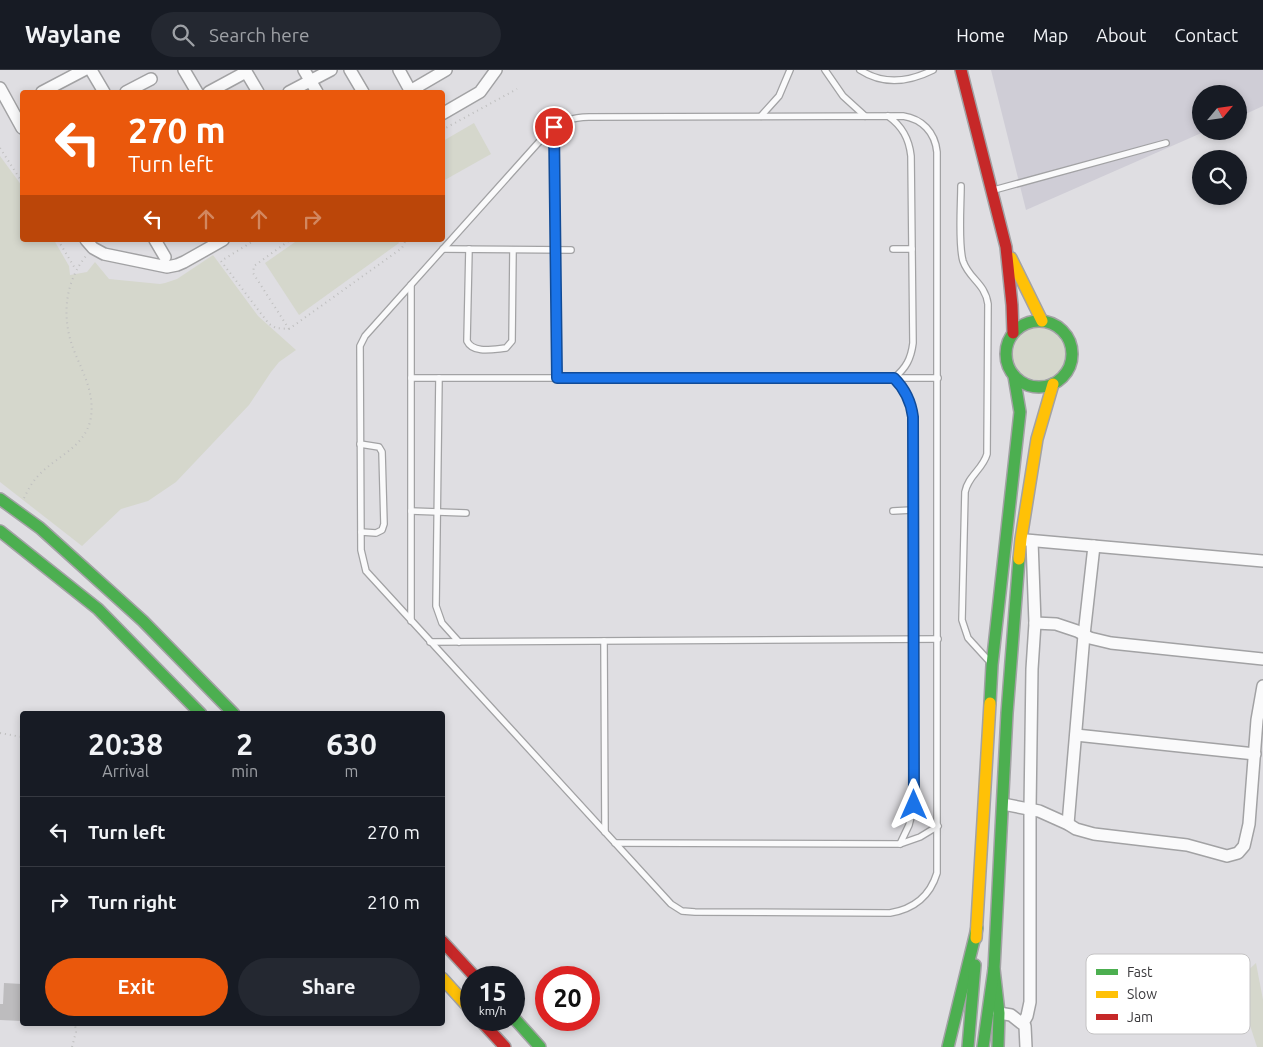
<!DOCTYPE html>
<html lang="en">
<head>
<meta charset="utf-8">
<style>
	body { margin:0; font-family:Ubuntu,sans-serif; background:#242831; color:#f1f3f6; height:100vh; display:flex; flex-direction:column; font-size:19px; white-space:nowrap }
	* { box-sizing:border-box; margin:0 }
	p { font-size:16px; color:#9ea1a6 }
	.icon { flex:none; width:28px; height:28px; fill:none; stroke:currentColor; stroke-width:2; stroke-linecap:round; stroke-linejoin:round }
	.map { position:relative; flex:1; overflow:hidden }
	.drawer { position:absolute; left:20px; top:641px; width:425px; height:315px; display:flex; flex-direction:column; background:#171b24; border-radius:5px; box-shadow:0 2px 8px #0003 }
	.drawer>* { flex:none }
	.top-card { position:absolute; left:20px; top:20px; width:425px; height:152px; border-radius:5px; box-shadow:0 2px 8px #0003; background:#ea580c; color:#fff; overflow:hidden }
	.needle { width:32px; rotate:61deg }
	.fabs { position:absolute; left:1192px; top:15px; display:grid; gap:10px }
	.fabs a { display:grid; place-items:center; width:55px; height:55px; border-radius:50%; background:#171b24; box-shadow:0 2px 8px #0003; font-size:25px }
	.speed { position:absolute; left:460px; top:896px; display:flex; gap:10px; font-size:25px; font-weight:700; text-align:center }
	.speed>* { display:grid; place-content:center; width:65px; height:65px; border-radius:50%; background:#171b24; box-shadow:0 2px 8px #0003; line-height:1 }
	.speed small { font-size:12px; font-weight:400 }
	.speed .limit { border:8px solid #d22; background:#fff; color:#111 }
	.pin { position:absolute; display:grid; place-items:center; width:42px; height:42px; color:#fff; margin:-21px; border:2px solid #fff; border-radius:50%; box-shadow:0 1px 5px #0007 }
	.me { position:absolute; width:55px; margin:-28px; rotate:0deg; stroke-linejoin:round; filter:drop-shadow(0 0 4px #0008) }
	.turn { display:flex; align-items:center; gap:18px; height:105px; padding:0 25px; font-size:22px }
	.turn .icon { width:65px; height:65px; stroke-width:2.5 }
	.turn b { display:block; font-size:35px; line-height:42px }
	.lanes { display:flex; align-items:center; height:48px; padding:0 25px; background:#0003; justify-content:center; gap:25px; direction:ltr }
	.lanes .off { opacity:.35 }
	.eta { display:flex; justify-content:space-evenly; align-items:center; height:85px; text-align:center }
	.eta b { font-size:30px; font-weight:700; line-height:35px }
	.cta { display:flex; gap:10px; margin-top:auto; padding:10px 25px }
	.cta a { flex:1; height:58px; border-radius:30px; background:#ea580c; color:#fff; font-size:20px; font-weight:700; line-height:58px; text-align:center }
	.cta a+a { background:#242831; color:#f1f3f6 }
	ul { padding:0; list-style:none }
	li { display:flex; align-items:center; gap:15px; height:70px; padding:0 25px; border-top:1px solid #363941 }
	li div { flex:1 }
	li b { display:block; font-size:19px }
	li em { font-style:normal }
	header { display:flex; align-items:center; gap:30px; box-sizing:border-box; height:70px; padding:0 25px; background:#171b24; border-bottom:1px solid #363941 }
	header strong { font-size:24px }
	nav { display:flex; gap:28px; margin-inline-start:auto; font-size:18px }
	.search { width:350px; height:45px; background:#242831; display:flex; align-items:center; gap:12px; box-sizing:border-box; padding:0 18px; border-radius:28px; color:#9ea1a6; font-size:19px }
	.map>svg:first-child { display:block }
	.built { fill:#cfcdd6 }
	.green { fill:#d5d7cc }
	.building { fill:#bdbcbe }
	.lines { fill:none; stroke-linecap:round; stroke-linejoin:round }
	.lane-casing { stroke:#a2a2a4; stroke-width:8 }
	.street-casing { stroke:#a2a2a4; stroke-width:14 }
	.fast-casing { stroke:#a2a2a4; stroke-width:14 }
	.slow-casing { stroke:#a2a2a4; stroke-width:14 }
	.jam-casing { stroke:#a2a2a4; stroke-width:14 }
	.path { stroke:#bfbfbf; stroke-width:2; stroke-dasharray:1 4; stroke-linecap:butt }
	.lane { stroke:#fafafb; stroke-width:5.5 }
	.street { stroke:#fafafb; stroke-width:11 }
	.fast { stroke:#4caf50; stroke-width:11 }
	.slow { stroke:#ffc107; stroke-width:11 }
	.jam { stroke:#c62828; stroke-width:11 }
	.route-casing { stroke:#114b97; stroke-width:12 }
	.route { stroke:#1a73e8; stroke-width:9 }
	.key { fill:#fff; stroke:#c4c3c4; stroke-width:1 }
	.key-label { font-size:14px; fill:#39383b }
</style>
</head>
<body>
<header>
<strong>Waylane</strong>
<div class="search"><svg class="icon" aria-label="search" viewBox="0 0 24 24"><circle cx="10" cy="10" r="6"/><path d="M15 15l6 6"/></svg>Search here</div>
<nav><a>Home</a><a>Map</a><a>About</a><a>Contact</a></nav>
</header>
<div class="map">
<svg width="1263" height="977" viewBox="0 0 1263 977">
	<rect width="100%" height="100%" fill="#dfdee2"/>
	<!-- built -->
	<path class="built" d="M991,0H1263V36L1239,47V24H1201V61H1206L1026,140Z"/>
	<!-- green -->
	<g class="green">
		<path d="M474,53L491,84L443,111V71Z"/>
		<path d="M0,86L22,116V170H54L69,196L70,205L87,202L95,192L109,209L160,214L165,213L177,209L213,185L258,246L296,280L279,292L271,302L249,335L176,412L148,431L121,439L82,476L0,412Z"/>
		<path d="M298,170H397L399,173L299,245L265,193Z"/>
		<circle cx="1039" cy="284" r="26"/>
		<path d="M1256,893L1263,930V977H1257L1247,946L1242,906Z"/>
	</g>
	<!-- building -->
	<path class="building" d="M4,913L22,914V951L0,950V934H3Z"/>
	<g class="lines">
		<!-- lane casing -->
		<g class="lane-casing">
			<g id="lane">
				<path d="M825,0L843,26L865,46"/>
				<path d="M860,0C883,15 909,12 933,0"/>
				<path d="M761,46L779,26L790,0"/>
				<path d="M888,46C902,56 909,68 911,86L913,273C911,289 906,298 894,308C905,320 910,331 913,347L914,735L909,755L900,774"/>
				<path d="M903,46C922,49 935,62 937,82V803C930,826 914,839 890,843L695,842L682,841L671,834L366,501L361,480L360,276L365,266L547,63C560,52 572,47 589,47Z"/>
				<path d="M554,57L557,308"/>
				<path d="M961,116C961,135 958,174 963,191C969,209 985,213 988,234L987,384C983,399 968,406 965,422L962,550L968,568L989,591"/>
				<path d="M994,120L1166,73"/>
				<path d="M443,179L571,180"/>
				<path d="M469,179L467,271C473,284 494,279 506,278L512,271L513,180"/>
				<path d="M893,179H912"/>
				<path d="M411,308H938"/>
				<path d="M439,308L436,536L442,553L459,572"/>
				<path d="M360,374L379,377L382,382L384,454L382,460L376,463L361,462"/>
				<path d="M411,441L466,443"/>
				<path d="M893,441L912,440"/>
				<path d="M411,551V215"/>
				<path d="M604,571L605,762"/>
				<path d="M430,572L938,569"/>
				<path d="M615,773L900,774L920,767L938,756"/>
			</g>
		</g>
		<!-- street casing -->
		<g class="street-casing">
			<g id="street">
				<path d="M91,0L104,22"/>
				<path d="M184,0L197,22"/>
				<path d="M245,0L258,22"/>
				<path d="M304,0L317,22"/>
				<path d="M350,0L363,22"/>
				<path d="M399,0L411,22"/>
				<path d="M0,18L22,58"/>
				<path d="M410,21L446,0"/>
				<path d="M42,22L84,0"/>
				<path d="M126,22L151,9"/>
				<path d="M209,22L246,2"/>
				<path d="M289,22L331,0"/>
				<path d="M442,44L480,22L496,0"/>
				<path d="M86,170L93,178L104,184L167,197L177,195L184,192L223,170"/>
				<path d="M155,170L165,187"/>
				<path d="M1026,470L1263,491"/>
				<path d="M1035,553L1056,554L1077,561L1090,568L1111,573L1263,589"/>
				<path d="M1076,665L1255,684"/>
				<path d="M1003,734L1039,741L1068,754L1076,759L1094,764L1187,775L1227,786L1238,783L1244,776L1249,754L1257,650L1263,616"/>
				<path d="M1068,754L1084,565L1094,476"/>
				<path d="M999,943L1011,945L1025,956L1026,977"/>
				<path d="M1023,953L1027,946L1030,932V739L1032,599L1035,553L1032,471"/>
			</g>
		</g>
		<!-- fast casing -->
		<g class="fast-casing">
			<g id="fast">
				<circle cx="1039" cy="284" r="33"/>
				<path d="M0,429L40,458L143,551L234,644"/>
				<path d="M0,461L98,539L201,644"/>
				<path d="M990,633L992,595L1020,342L1014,306"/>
				<path d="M994,899L999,943L998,977"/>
				<path d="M514,948L540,977"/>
				<path d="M948,977L977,858"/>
				<path d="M968,977L975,895"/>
				<path d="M983,977L994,899L1007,643L1019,489"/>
			</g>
		</g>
		<!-- slow casing -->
		<g class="slow-casing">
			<g id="slow">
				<path d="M1011,188L1042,251"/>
				<path d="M1019,489L1021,469L1037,369L1053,314"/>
				<path d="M976,868L990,633"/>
				<path d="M442,908L471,940"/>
			</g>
		</g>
		<!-- jam casing -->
		<g class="jam-casing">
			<g id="jam">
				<path d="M961,0L1006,177L1012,235L1013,263"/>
				<path d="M442,871L476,908"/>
				<path d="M480,950L505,977"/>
			</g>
		</g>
		<!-- path -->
		<g class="path">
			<path d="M442,60L517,19"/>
			<path d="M0,78L22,112"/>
			<path d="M58,170L76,200"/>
			<path d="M255,170L221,191L269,254L276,258L289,259L402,178L406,170"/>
			<path d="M289,259L253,203L254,196L290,170"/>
			<path d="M24,428C28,420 32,412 38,406C55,387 82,379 90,352C96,326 84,305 75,283C61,250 64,213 86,186"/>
			<path d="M0,663L22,667"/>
			<path d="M72,977L76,962L75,954"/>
		</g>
		<!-- lane -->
		<use href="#lane" class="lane"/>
		<!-- street -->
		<use href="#street" class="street"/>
		<!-- fast -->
		<use href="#fast" class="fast"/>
		<!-- slow -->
		<use href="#slow" class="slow"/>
		<!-- jam -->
		<use href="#jam" class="jam"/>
	</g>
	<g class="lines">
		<!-- route casing -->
		<g class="route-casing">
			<path id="route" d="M554,57L557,308H894C905,319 911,331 913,347L914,735"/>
		</g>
		<!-- route -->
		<use href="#route" class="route"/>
	</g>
	<!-- legend -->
	<rect x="1086" y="884" width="164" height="80" rx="8" class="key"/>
	<rect x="1096" y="899" width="22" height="6" fill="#4caf50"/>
	<rect x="1096" y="921" width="22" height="7" fill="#ffc107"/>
	<rect x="1096" y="944" width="22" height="6" fill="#c62828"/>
	<g class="key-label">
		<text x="1127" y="907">Fast</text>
		<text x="1127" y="929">Slow</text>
		<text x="1127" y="952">Jam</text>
	</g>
</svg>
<div class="fabs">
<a><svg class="needle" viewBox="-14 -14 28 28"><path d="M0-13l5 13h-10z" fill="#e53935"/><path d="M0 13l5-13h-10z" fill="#9ea1a6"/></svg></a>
<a><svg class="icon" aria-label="search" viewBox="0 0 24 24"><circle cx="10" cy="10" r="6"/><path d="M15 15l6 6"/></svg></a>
</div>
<div class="speed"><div>15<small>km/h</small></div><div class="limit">20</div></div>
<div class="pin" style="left:554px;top:57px;background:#d93025"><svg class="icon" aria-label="arrive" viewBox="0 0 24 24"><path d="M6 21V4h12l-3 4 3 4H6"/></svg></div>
<svg class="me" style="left:914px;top:735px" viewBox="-20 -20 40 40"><path d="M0-17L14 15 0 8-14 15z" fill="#1a73e8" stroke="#fff" stroke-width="4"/></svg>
<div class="top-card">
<div class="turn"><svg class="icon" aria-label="left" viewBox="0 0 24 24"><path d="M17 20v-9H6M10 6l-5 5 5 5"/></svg><div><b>270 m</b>Turn left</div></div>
<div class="lanes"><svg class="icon" aria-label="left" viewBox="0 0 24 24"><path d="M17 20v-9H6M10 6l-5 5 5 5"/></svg><svg class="icon off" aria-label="ahead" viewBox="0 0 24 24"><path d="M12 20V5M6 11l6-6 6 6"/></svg><svg class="icon off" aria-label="ahead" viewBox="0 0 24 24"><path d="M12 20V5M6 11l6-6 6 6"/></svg><svg class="icon off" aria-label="right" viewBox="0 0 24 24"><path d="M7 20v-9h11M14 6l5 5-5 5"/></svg></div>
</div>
<section class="drawer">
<div class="eta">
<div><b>20:38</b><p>Arrival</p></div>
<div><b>2</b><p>min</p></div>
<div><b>630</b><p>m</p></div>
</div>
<ul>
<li><svg class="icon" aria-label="left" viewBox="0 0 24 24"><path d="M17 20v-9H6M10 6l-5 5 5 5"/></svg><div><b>Turn left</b></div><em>270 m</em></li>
<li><svg class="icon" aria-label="right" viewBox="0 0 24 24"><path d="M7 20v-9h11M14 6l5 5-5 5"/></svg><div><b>Turn right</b></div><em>210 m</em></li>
</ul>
<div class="cta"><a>Exit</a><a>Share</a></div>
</section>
</div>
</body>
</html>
